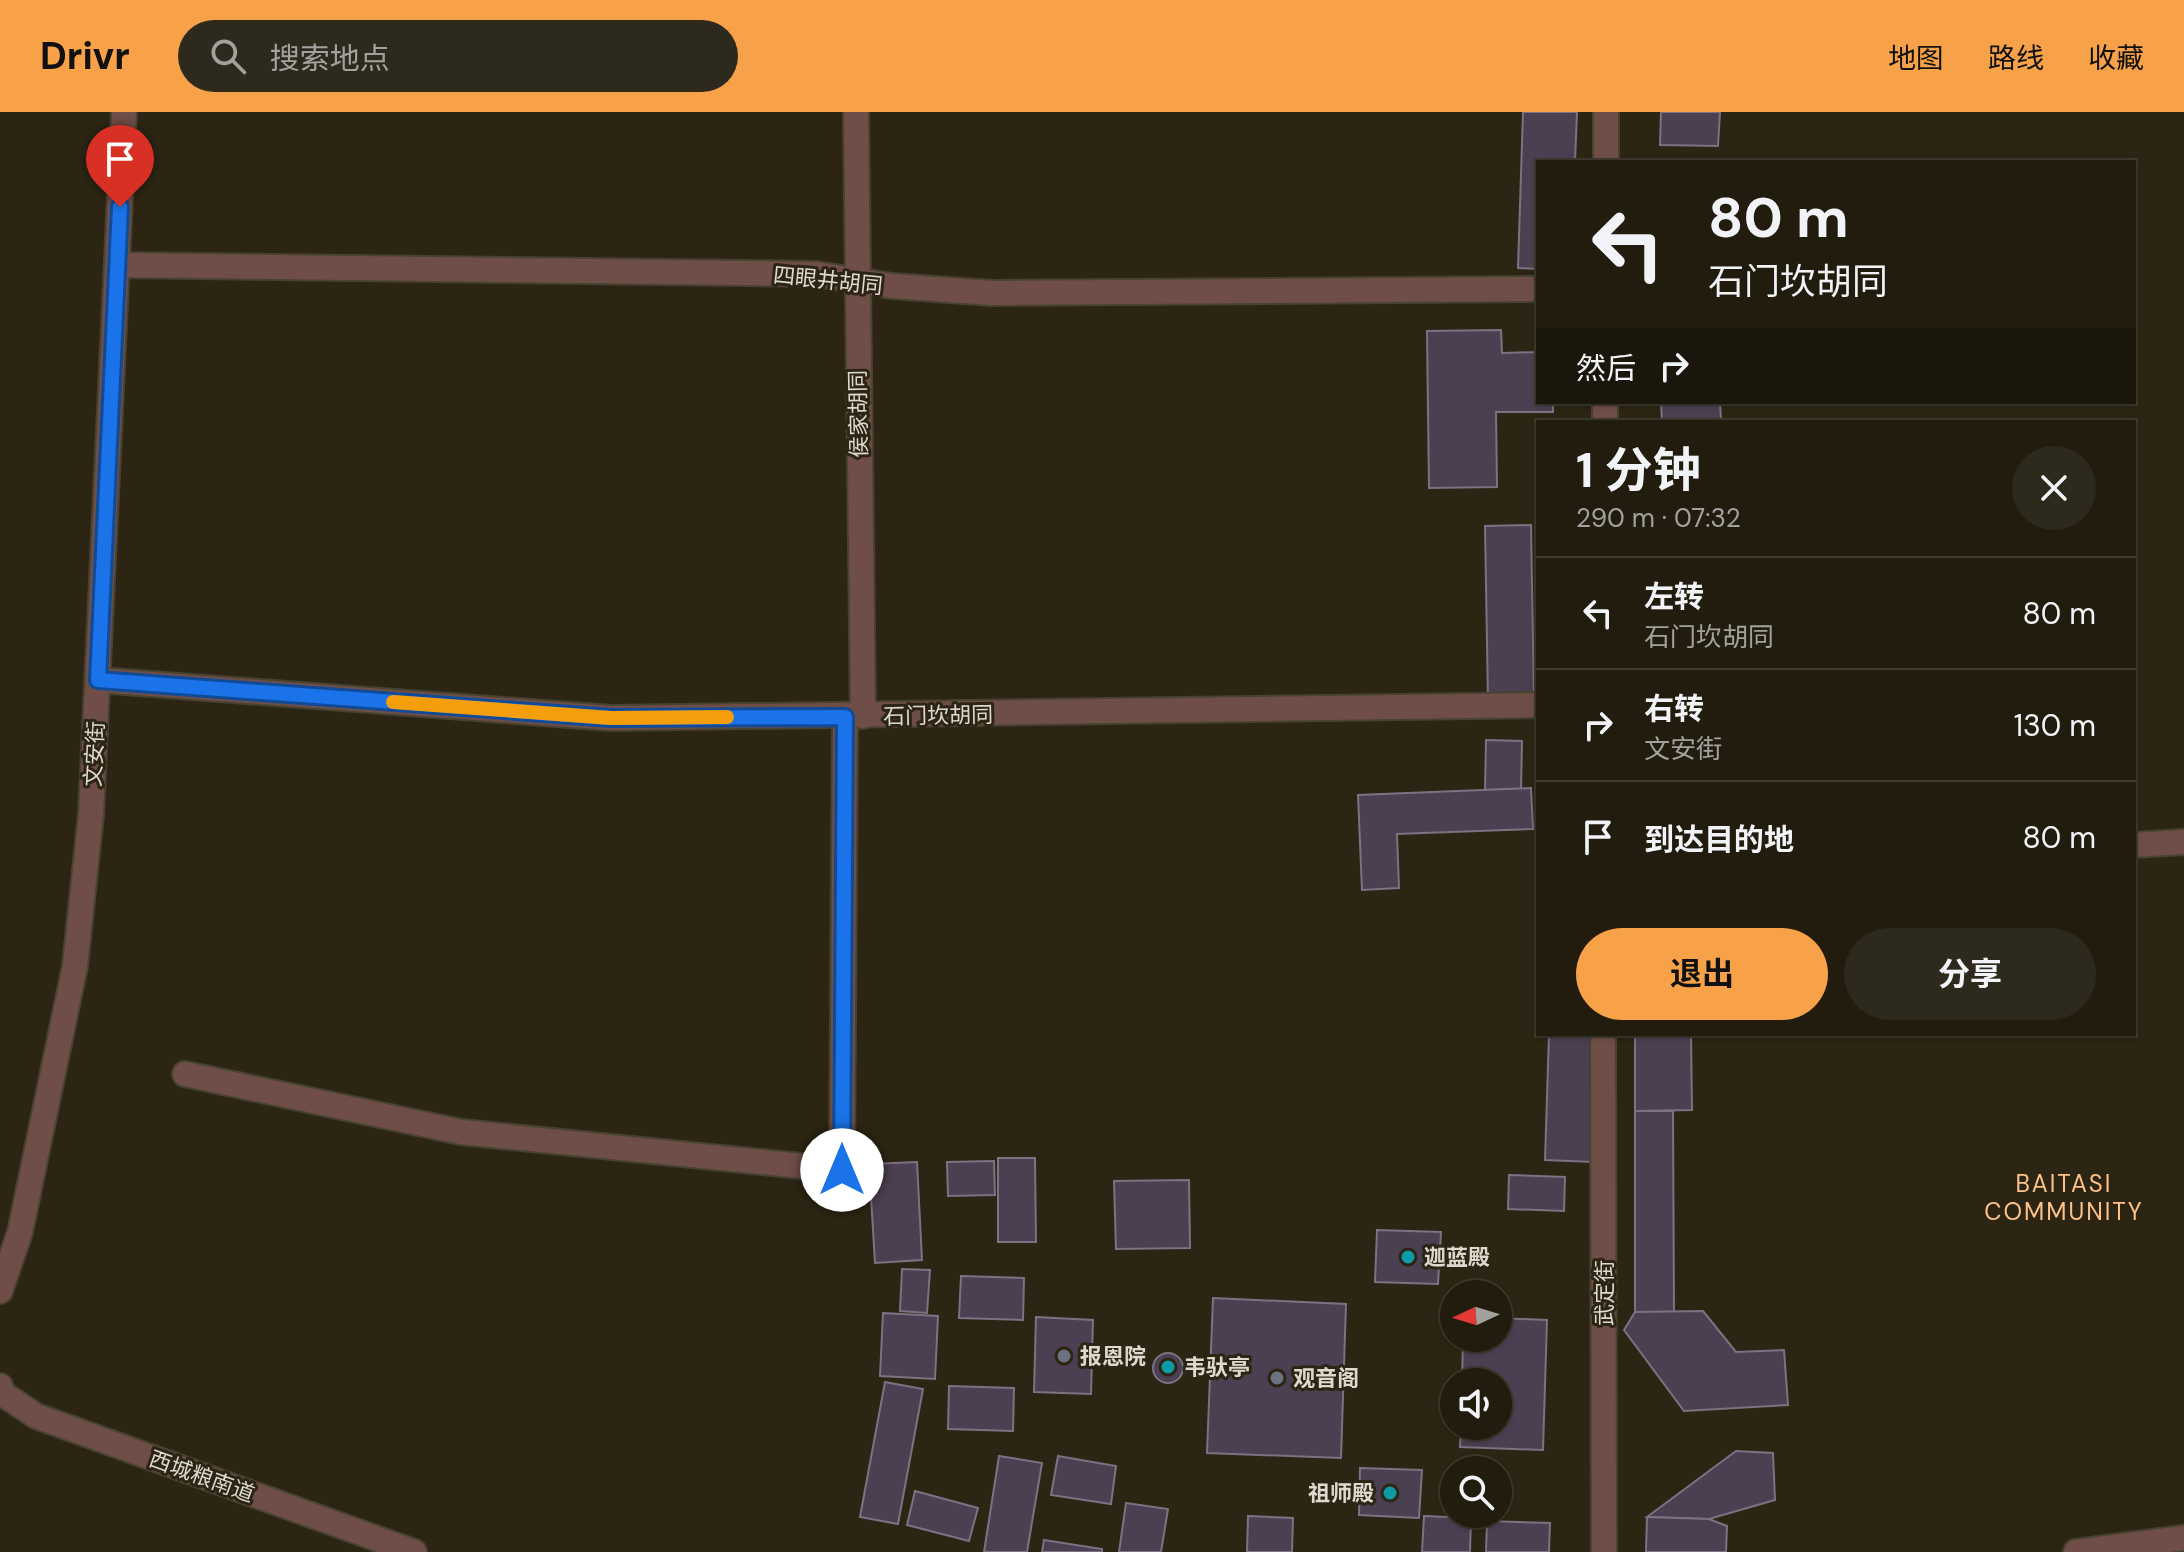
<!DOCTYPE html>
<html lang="zh">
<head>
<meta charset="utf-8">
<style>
	body { margin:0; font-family:"DM Sans","Noto Sans SC",sans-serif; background:#2d291c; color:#f1f3f6; height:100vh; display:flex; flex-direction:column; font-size:30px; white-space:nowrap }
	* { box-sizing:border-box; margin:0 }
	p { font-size:26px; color:#a2a19e }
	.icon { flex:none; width:44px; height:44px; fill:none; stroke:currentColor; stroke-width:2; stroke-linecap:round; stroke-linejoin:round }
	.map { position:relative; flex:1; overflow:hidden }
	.panel { position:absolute; left:1536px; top:308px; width:600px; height:616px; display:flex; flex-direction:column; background:#211c0e; border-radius:0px; box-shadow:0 2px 6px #0004,0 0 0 2px #3e3a2e }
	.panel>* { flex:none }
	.guide { position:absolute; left:1536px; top:48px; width:600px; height:244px; border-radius:0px; box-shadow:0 2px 6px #0004,0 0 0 2px #3e3a2e; background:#211c0e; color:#f1f3f6; overflow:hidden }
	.needle { width:52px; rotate:266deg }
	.buttons { position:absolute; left:1440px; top:1168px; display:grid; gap:16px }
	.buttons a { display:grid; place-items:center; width:72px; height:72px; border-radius:50%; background:#211c0e; box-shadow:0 2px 6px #0004,0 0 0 2px #3e3a2e; font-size:40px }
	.pin { position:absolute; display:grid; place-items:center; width:68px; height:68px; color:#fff; margin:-82px -34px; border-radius:50% 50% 50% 0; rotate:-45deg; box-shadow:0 0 8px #0007 }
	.pin .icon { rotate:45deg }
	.me { position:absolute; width:88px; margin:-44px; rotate:0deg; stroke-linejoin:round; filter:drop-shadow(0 0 6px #0008) }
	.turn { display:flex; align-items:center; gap:28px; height:168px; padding:0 40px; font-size:36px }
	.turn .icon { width:104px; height:104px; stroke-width:2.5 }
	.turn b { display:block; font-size:56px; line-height:68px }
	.then { display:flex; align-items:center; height:76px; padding:0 40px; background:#0003; gap:16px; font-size:30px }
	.round { display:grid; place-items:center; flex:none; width:84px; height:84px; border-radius:42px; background:#2d291c }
	.head { display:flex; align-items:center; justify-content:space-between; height:136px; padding:0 40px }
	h1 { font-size:48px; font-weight:700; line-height:60px }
	.button { display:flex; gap:16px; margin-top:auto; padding:16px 40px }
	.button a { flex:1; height:92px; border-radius:48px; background:#f7a248; color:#111; font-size:32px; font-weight:700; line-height:92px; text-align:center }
	.button a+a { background:#2d291c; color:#f1f3f6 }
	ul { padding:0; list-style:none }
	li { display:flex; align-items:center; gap:24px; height:112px; padding:0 40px; border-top:2px solid #3e3a2e }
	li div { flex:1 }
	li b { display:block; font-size:30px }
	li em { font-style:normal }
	header { display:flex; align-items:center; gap:48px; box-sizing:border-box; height:112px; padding:0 40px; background:#f7a248; color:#111 }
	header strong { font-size:38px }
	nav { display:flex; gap:44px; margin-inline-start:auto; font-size:28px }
	.search { width:560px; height:72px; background:#2d291c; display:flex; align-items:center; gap:20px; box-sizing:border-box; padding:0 28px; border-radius:44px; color:#a2a19e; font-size:30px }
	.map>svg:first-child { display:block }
	.building { fill:#4b4051; stroke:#7d7183; stroke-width:2 }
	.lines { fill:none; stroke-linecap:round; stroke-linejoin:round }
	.minor-casing { stroke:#484231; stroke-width:28 }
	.minor { stroke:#704e48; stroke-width:24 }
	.route-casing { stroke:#114b97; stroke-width:20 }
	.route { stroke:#1a73e8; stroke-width:14 }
	.slow { stroke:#f59e0b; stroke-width:14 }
	.culture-dot { fill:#0f9aa8; stroke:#2c2513; stroke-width:3 }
	.worship-dot { fill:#6b7280; stroke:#2c2513; stroke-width:3 }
	.labels { text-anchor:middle; stroke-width:6; stroke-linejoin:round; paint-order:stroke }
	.street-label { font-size:22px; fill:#ded9ce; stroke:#2c2513 }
	.poi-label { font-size:22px; font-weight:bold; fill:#ded9ce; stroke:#2c2513; text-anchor:start }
	.neighbourhood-label { font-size:24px; letter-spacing:2px; fill:#fdc189; stroke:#2c2513 }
</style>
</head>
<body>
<header>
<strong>Drivr</strong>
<div class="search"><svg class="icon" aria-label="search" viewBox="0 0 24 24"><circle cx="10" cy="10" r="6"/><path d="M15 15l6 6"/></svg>搜索地点</div>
<nav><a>地图</a><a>路线</a><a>收藏</a></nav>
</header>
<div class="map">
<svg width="2184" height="1440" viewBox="0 0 2184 1440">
	<rect width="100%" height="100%" fill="#2c2513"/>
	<!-- building -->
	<g class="building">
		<path d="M1523,0H1577L1575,50H1538V157L1518,156Z"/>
		<path d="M1661,0H1720L1718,34L1660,33Z"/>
		<path d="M1501,218L1502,241L1538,240V290H1553V300H1496L1497,375L1429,376L1427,219Z"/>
		<path d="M1661,290H1720L1721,309L1662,310Z"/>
		<path d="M1531,413L1534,589L1488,590L1485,414Z"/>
		<path d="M1486,628L1522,629L1521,677L1485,678Z"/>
		<path d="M1531,676L1533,717L1397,722L1399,776L1362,778L1358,683Z"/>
		<path d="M1549,922H1597L1593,1050L1545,1048Z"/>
		<path d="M1635,922H1691L1692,998L1635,999Z"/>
		<path d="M1635,999H1673L1674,1200H1635Z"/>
		<path d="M998,1046H1035L1036,1130H998Z"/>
		<path d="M994,1049L995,1083L948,1084L947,1050Z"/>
		<path d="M917,1050L922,1148L875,1151L869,1052Z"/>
		<path d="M1509,1063L1565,1065L1564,1099L1508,1097Z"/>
		<path d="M1189,1068L1190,1136L1116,1137L1114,1069Z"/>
		<path d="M1377,1118L1441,1120L1438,1172L1375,1170Z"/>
		<path d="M902,1157L930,1158L927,1201L900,1199Z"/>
		<path d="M961,1164L1024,1166L1023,1208L959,1206Z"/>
		<path d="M1213,1186L1346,1192L1341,1346L1207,1341Z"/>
		<path d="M1703,1199L1736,1240L1784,1238L1788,1293L1684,1299L1624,1218L1635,1200Z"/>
		<path d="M883,1201L938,1204L935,1267L880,1264Z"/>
		<path d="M1036,1205L1093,1208L1091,1282L1034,1280Z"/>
		<path d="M1498,1206L1547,1208L1543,1338L1460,1335L1461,1314H1498V1270H1462L1463,1226H1498Z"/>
		<circle cx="1168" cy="1256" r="15"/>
		<path d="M885,1270L923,1277L898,1412L860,1405Z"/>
		<path d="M949,1274L1014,1276L1013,1319L948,1317Z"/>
		<path d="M1736,1339L1773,1341L1775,1388L1709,1407L1647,1405Z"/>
		<path d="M999,1344L1042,1351L1027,1440H984Z"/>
		<path d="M1058,1344L1116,1354L1111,1392L1051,1383Z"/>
		<path d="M1360,1356L1422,1358L1419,1406L1359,1403Z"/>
		<path d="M915,1379L978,1396L969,1429L907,1413Z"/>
		<path d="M1126,1391L1168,1397L1161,1440H1119Z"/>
		<path d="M1248,1404L1293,1406L1292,1440H1247Z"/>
		<path d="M1424,1404L1471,1406L1470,1440H1422Z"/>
		<path d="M1647,1405L1709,1407L1727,1414L1726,1440H1646Z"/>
		<path d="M1487,1409L1550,1411L1549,1440H1486Z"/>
		<path d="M1044,1428L1102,1437V1440H1042Z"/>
	</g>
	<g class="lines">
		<!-- minor casing -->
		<g class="minor-casing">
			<g id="minor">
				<path d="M856,0L863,604"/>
				<path d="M1606,50V0"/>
				<path d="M118,153L816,162L892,174L992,181L1538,177"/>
				<path d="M1605,310V290"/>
				<path d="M98,568L611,606L1538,593"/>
				<path d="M2134,733L2184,730"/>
				<path d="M1603,922L1604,1440"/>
				<path d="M185,962L461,1020L842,1058L845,605"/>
				<path d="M0,1179L20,1120L75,854L91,702L124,0"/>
				<path d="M0,1274L3,1282L36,1304L414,1440"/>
				<path d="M2076,1440L2184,1426"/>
			</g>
		</g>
		<!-- minor -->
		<use href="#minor" class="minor"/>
	</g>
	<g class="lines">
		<!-- route casing -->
		<g class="route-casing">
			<path id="route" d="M120,95L98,568L611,606L845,605L842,1058"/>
		</g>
		<!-- route -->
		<use href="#route" class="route"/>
		<!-- slow -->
		<path class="slow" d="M393,590L611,606L727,605"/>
	</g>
	<!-- markers -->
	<g class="culture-dot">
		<circle cx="1408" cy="1145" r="8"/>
		<circle cx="1168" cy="1255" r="8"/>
		<circle cx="1390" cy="1381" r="8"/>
	</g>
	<g class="worship-dot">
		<circle cx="1064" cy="1244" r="8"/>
		<circle cx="1277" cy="1266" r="8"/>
	</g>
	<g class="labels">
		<!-- street labels -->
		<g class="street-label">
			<text transform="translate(828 168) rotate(6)" y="8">四眼井胡同</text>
			<text transform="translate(858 302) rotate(-91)" y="8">侯家胡同</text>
			<text transform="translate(938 603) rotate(-1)" y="8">石门坎胡同</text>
			<text transform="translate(94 642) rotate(-87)" y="8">文安街</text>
			<text transform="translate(1604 1181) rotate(-90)" y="8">武定街</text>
			<text transform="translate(202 1364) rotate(20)" y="8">西城粮南道</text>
		</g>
		<!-- poi labels -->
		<g class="poi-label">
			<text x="1424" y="1153">迦蓝殿</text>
			<text x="1080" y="1252">报恩院</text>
			<text x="1184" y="1263">韦驮亭</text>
			<text x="1293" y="1274">观音阁</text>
			<text x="1374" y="1389" text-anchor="end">祖师殿</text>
		</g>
		<!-- neighbourhood labels -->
		<g class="neighbourhood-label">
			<text x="2064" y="1080">BAITASI<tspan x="2064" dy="28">COMMUNITY</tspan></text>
		</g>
	</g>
</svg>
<div class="buttons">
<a><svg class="needle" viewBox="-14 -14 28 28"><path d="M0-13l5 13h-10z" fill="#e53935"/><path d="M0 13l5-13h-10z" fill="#a2a19e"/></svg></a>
<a><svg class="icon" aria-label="sound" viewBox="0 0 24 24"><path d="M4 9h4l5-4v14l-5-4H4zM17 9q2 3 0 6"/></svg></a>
<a><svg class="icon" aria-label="search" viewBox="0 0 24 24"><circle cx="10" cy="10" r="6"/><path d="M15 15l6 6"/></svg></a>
</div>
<div class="pin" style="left:120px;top:95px;background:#d93025"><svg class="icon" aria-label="arrive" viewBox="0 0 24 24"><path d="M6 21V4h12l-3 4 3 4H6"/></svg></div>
<svg class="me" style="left:842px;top:1058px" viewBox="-20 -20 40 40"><circle r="19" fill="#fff"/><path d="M0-13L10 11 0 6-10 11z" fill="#1a73e8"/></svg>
<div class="guide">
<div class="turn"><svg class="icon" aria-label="left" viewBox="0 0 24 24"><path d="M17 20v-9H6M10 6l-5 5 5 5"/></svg><div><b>80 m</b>石门坎胡同</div></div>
<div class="then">然后<svg class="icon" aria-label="right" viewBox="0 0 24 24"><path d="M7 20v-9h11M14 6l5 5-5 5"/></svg></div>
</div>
<section class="panel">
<div class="head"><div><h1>1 分钟</h1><p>290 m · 07:32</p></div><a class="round"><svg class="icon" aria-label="close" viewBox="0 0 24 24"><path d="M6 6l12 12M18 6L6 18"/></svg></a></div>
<ul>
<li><svg class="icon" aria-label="left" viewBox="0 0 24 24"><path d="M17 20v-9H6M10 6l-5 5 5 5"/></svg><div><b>左转</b><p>石门坎胡同</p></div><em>80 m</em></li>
<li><svg class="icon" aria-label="right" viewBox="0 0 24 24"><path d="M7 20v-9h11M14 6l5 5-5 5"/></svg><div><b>右转</b><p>文安街</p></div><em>130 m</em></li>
<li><svg class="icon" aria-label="arrive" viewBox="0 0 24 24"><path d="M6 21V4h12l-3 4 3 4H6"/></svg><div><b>到达目的地</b></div><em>80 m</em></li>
</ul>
<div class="button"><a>退出</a><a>分享</a></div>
</section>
</div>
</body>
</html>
